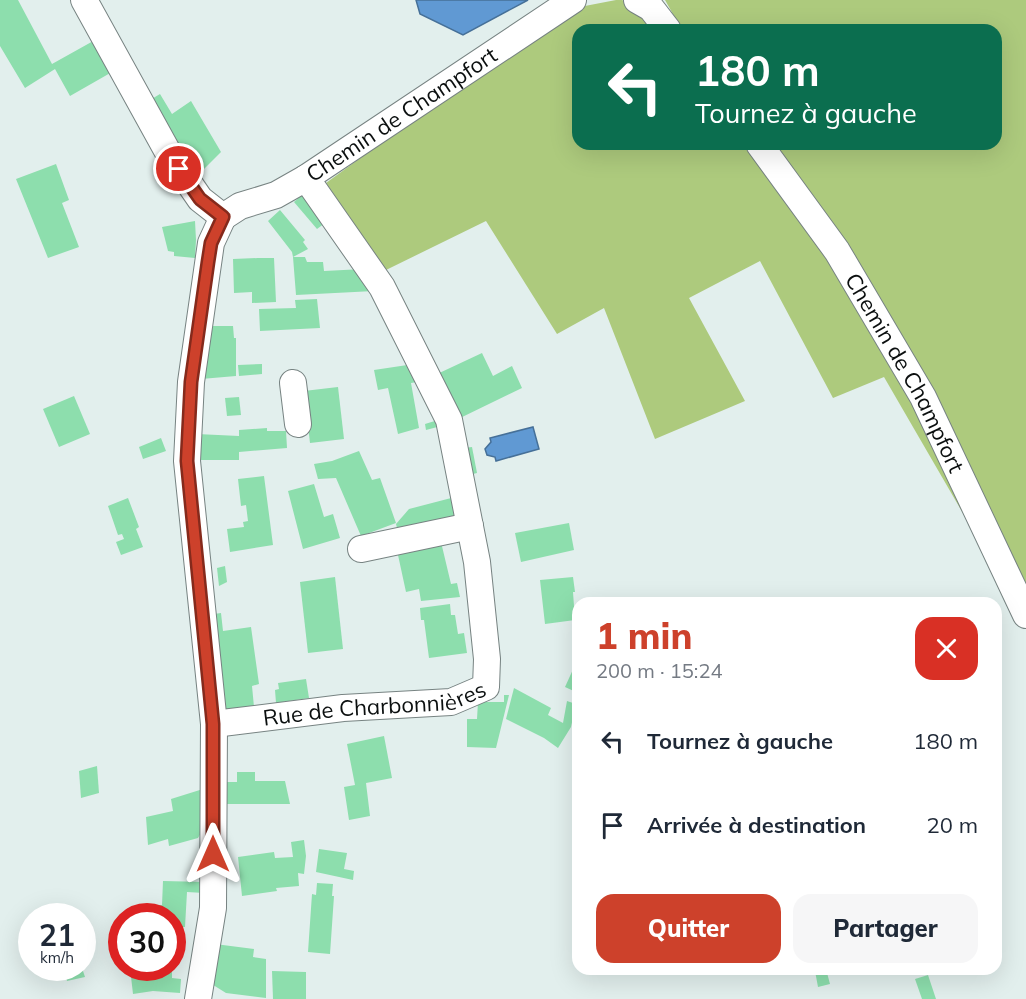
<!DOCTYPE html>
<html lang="fr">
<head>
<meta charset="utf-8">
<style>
	body { margin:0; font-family:Mulish,sans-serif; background:#f6f6f7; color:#1f2937; height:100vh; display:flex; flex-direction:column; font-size:22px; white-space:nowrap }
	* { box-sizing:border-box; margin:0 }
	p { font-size:20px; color:#747a83 }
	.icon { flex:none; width:33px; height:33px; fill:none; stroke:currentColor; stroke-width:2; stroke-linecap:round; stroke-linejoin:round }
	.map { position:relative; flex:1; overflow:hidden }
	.sheet { position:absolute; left:572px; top:597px; width:430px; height:378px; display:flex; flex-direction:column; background:#fff; border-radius:18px; box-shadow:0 6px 24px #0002 }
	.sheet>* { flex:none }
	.banner { position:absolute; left:572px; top:24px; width:430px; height:126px; border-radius:18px; box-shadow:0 6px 24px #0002; background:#0b6e4f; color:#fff; overflow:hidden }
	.speed { position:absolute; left:18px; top:903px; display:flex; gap:12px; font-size:30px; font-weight:700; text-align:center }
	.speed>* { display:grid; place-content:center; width:78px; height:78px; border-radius:50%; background:#fff; box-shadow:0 6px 24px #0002; line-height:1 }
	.speed small { font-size:15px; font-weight:400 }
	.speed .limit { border:9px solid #d22; background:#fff; color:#111 }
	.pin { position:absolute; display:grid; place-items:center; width:51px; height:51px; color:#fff; margin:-26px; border:3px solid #fff; border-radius:50%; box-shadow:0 2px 6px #0007 }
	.me { position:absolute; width:66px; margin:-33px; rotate:0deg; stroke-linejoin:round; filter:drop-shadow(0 0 4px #0008) }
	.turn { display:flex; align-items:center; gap:21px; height:126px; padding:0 24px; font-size:27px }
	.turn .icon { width:78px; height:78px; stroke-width:2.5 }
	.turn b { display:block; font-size:42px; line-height:51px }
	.round { display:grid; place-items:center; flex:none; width:63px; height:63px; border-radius:18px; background:#f6f6f7 }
	.overview { display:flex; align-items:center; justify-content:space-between; height:102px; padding:0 24px }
	h1 { font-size:36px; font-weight:800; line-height:45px; color:#cd412b }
	.primary-button { display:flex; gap:12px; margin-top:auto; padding:12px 24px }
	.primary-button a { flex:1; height:69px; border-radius:18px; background:#cd412b; color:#fff; font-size:24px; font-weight:800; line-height:69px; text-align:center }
	.primary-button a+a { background:#f6f6f7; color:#1f2937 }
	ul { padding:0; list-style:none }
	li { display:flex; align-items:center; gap:18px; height:84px; padding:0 24px }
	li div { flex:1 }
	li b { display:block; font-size:22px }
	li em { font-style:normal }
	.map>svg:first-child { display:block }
	.forest { fill:#adca7d }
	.water { fill:#6099d3; stroke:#467098; stroke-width:1.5 }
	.building { fill:#8ddead }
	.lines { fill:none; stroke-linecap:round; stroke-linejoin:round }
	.minor-casing { stroke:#778382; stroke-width:28 }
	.minor { stroke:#fff; stroke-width:26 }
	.route-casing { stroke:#852a1c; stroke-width:15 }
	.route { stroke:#cd412b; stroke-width:10 }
	.labels { text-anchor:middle; stroke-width:4.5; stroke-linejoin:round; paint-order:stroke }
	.street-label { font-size:22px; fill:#0b0f0f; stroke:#e2efed }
</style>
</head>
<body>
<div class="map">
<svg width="1026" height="999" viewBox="0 0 1026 999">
	<rect width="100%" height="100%" fill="#e2efed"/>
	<!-- forest -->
	<path class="forest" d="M616,0H622L648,11L663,30H578V144H996V30H682L665,0H1026V622L884,377L833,398L760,261L689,298L745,401L655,439L604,308L557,334L486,221L386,270L326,183L564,10Z"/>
	<!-- water -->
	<g class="water">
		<path d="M416,0H528L463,35L420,14Z"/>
		<path d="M533,427L539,449L496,461L495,457L487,455L485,449L491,442L490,438Z"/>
	</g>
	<!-- building -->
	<g class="building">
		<path d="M0,0H18L52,64L95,40L112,72L70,96L55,69L25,88L0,46Z"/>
		<path d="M160,94L172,114L191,101L221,152L199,174L174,144L150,100Z"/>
		<path d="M56,164L69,200L62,203L79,247L48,258L16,179Z"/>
		<path d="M302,195L325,223L317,229L294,202Z"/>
		<path d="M280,210L305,240L303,242L308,249L293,257L292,252L268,221Z"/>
		<path d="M195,221L196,240L195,258L174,256V252L168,251L162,227Z"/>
		<path d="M293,257H305L307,262H323L324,271L363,269L374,291L296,295Z"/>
		<path d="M258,258H274L276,302L252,303V292L234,293L233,259Z"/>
		<path d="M317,299L320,328L260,331L259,309L296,308L295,300Z"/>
		<path d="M207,326H233L234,338H236V376L201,379Z"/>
		<path d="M482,353L493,376L512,366L522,388L456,420L435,375Z"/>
		<path d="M262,364V374L239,376L238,365Z"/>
		<path d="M414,364L417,382L411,383L419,428L398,434L388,388L378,390L374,370Z"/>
		<path d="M338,387L344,439L310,443L304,391Z"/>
		<path d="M74,396L90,434L59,447L43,409Z"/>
		<path d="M239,397L241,415L227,416L225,398Z"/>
		<path d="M438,420L441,426L426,430L425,424Z"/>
		<path d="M267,428V431H286L287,448L239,452V460H197V434L239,436V430Z"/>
		<path d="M161,438L166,451L143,459L139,447Z"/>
		<path d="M472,447L477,473L469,475L464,448Z"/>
		<path d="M359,451L372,480L380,478L396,523L361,536L336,478L318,479L314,464L332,461Z"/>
		<path d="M264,476L273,545L230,552L227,529L244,527L243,522L248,521L246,505L241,506L238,479Z"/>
		<path d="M314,484L324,517L333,514L340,538L303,549L288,491Z"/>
		<path d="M455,497L458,520L399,536L396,524L409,509Z"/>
		<path d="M128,498L139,527L136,529L143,547L121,555L116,542L124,539L122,534L118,535L108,506Z"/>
		<path d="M569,523L574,550L521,562L515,533Z"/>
		<path d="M441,542L451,584L457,583L460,597L421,601L419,589L406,592L398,555Z"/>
		<path d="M225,566L227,582L219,586L217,568Z"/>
		<path d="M335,577L343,649L308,653L300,582Z"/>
		<path d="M573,577L575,592H573L575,620L545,624L540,580Z"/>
		<path d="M450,604L451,615H455L458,634L464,633L467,653L429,658L424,620H421L420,608Z"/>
		<path d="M221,613L223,631L251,627L259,684L252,686L254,707L223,712L214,614Z"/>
		<path d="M575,665L578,666V693L565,687Z"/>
		<path d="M306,679L309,698L276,703L275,690L279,689L278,683Z"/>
		<path d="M514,688L551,708L548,715L563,723L567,701L576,704L571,727L558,748L544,738L506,719Z"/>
		<path d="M504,695H509L496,748L467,747V719H477L478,702H504Z"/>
		<path d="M384,736L392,778L366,783L370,816L349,820L344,787L355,785L347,744Z"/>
		<path d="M97,766L99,793L81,798L79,771Z"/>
		<path d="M237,772H255V781H285L290,804H225L224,782H237Z"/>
		<path d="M203,789L202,831L198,838L169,846L168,839L148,845L146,817L173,811L171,799Z"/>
		<path d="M304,840L306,856L304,874L298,873L299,886L276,888L277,891L242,896L238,857L274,852L275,858L293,857L291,842Z"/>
		<path d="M319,849L347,853L344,869L354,871L353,880L316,872Z"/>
		<path d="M163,881L205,882L204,893L187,892L185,927H172V916H145V905H162Z"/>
		<path d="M317,883L333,884L332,896H334L330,954L308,952L312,894L316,895Z"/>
		<path d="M215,944L254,949L253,957L266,959V998L226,993L210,983Z"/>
		<path d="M64,968H82L85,977L67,981Z"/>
		<path d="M130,968H172V978L181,979L180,993L153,991L133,994Z"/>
		<path d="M818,969H826L830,984L818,987L815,971Z"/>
		<path d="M272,971L306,972V999H273Z"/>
		<path d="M928,975L936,999H922L915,979Z"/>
	</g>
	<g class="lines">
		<!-- minor casing -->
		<g class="minor-casing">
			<g id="minor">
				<path d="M84,0L169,154L200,199L223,217"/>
				<path d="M637,0L651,8L668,30"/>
				<path id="s1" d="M759,144L837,251L923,397L1026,615"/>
				<path id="s2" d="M223,217L240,206L276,195L306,178L573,0"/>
				<path d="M293,383L298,424"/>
				<path d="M361,549L470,526"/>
				<path id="s3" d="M214,724L343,708L451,702L486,687L487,659L477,562L449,420L382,287L306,178"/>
				<path d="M198,999L213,908L214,724L187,461L191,382L211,243L223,217"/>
			</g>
		</g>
		<!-- minor -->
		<use href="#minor" class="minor"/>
	</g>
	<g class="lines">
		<!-- route casing -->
		<g class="route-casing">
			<path id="route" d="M179,169L200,199L223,217L211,243L208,262L191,382L187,461L213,724V854"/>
		</g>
		<!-- route -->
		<use href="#route" class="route"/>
	</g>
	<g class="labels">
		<!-- street labels -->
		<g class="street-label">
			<text dy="8" stroke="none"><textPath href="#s2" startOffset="207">Chemin de Champfort</textPath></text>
			<text dy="8" stroke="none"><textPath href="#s1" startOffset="272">Chemin de Champfort</textPath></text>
			<text dy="8" stroke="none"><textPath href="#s3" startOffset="162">Rue de Charbonnières</textPath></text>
		</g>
	</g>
</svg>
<div class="speed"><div>21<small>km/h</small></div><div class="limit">30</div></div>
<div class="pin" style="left:179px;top:169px;background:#d93025"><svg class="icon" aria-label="arrive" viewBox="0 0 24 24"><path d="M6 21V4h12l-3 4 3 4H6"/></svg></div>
<svg class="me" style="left:213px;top:854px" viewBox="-20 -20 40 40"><path d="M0-17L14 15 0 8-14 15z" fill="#cd412b" stroke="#fff" stroke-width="4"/></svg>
<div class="banner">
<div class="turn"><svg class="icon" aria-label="left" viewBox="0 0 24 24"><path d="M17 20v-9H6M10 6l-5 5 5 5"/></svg><div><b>180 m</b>Tournez à gauche</div></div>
</div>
<section class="sheet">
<div class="overview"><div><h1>1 min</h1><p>200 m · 15:24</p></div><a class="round" style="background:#d93025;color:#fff"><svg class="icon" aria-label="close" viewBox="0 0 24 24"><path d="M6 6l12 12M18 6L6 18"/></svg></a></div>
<ul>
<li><svg class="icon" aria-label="left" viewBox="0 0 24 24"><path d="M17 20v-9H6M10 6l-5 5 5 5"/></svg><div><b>Tournez à gauche</b></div><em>180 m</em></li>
<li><svg class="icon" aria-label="arrive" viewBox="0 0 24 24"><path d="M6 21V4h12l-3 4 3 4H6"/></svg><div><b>Arrivée à destination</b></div><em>20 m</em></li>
</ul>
<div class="primary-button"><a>Quitter</a><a>Partager</a></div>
</section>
</div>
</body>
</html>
